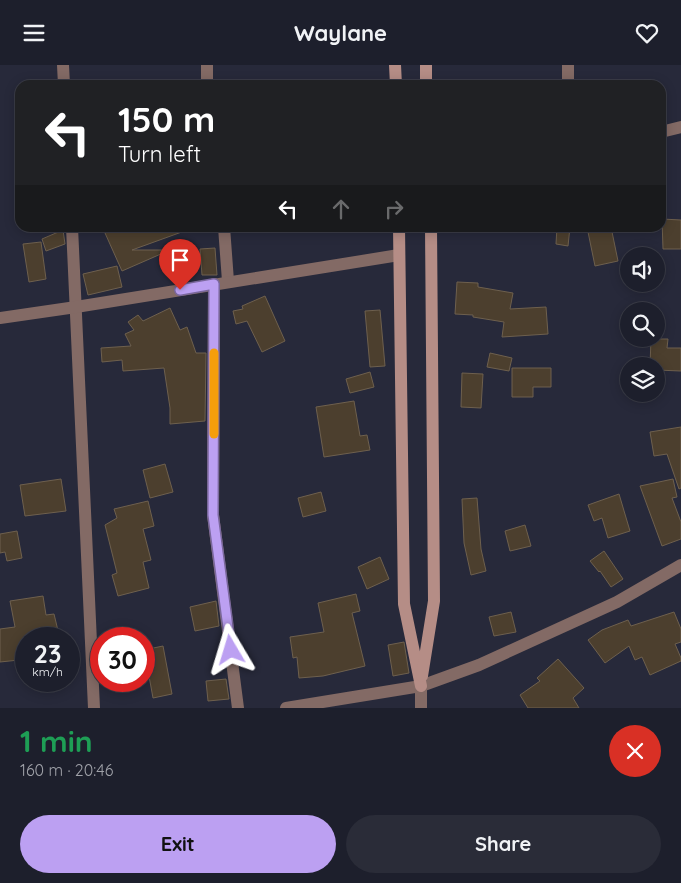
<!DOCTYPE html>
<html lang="en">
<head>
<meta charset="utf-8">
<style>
	body { margin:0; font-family:Quicksand,sans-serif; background:#2a2c38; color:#f1f3f6; height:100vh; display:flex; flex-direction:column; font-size:19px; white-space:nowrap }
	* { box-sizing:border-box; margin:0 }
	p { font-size:16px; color:#a0a2a9 }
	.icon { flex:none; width:28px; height:28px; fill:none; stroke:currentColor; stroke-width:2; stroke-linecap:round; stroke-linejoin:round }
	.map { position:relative; height:643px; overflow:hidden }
	.sheet { display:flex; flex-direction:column; background:#1d1f2c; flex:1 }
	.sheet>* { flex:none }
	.top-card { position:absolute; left:15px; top:15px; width:651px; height:152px; border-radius:15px; box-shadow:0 2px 12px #0003,0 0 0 1px #3b3d48; background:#202124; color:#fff; overflow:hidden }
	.buttons { position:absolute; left:620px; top:182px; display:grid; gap:10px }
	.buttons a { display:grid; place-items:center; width:45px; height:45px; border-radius:50%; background:#1d1f2c; box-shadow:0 2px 12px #0003,0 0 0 1px #3b3d48; font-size:25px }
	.speed { position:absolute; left:15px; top:562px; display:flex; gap:10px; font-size:25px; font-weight:700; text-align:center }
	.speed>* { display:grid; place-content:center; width:65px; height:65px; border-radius:50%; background:#1d1f2c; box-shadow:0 2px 12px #0003,0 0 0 1px #3b3d48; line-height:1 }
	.speed small { font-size:12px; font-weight:400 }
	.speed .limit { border:8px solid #d22; background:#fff; color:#111 }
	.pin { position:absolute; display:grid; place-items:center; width:42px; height:42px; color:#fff; margin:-51px -21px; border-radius:50% 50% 50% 0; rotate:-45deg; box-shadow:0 0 5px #0007 }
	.pin .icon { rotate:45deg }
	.me { position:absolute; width:55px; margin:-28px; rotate:353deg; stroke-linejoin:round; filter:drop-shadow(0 0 4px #0008) }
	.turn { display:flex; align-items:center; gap:18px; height:105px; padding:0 20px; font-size:22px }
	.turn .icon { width:65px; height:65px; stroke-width:2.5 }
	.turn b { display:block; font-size:35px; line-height:42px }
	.lanes { display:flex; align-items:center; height:48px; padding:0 20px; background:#0003; justify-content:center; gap:25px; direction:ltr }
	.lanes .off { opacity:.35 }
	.round { display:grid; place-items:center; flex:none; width:52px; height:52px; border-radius:26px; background:#2a2c38 }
	.overview { display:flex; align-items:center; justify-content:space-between; height:85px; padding:0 20px }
	h1 { font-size:30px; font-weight:700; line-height:38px; color:#1e9e55 }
	.action { display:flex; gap:10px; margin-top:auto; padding:10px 20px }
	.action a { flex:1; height:58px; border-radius:30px; background:#bca0f2; color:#111; font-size:20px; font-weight:700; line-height:58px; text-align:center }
	.action a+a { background:#2a2c38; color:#f1f3f6 }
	header { display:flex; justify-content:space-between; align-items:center; height:65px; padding:0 20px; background:#1d1f2c; font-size:22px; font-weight:700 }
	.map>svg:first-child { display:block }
	.building { fill:#4c3f2e; stroke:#6e604e }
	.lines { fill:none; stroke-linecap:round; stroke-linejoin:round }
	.minor { stroke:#836a65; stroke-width:12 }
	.tertiary { stroke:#836a65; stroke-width:12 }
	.secondary { stroke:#b58d86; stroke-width:12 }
	.route-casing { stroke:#7a689d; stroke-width:12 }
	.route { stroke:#bca0f2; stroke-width:9 }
	.slow { stroke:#f59e0b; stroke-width:9 }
</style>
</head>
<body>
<header><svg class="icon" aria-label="menu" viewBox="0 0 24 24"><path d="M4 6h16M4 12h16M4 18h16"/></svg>Waylane<svg class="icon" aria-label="heart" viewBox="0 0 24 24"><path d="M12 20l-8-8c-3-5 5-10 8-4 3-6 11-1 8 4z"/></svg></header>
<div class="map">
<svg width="681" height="643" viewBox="0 0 681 643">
	<rect width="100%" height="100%" fill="#27293a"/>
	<!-- building -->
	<g class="building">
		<path d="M662,154L681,155V184H663Z"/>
		<path d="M118,162H190V164L132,185H170L122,206L105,168Z"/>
		<path d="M557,162H570L568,181L556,179Z"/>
		<path d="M587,162H611L618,196L595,201Z"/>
		<path d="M63,165L65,179L46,186L42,174Z"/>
		<path d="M41,177L46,214L29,217L23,179Z"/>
		<path d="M215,183L217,210H202L200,184Z"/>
		<path d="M117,201L122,222L88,230L83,209Z"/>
		<path d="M457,217L478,218V222L513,228L510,244L546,242L548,269L502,272L504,257L473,252V250L455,249Z"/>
		<path d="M265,231L285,276L262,287L247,256L236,259L233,246L243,244L242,241Z"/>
		<path d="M170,243L180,265L187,262L196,288H206L205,356L170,359V343L164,303L123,306L122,295L102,297L101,283L131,281L125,269L134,265L128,257L138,250L143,256Z"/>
		<path d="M380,245L385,301L370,302L365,246Z"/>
		<path d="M651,274H668L667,283H681V306L656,305V301H650Z"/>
		<path d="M490,288L512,293L509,306L487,302Z"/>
		<path d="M512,303H551V322H533V332H512Z"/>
		<path d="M370,307L374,322L350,328L346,314Z"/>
		<path d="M462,308L483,309L481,343L461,342Z"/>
		<path d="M354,336L360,371L367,370L370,385L324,392L316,342Z"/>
		<path d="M681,362V423L679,424L667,389L654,391L650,367Z"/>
		<path d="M165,399L173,427L150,433L143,405Z"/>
		<path d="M61,414L66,446L25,451L20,420Z"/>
		<path d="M673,414L677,432L672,433L681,457V474L662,481L640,421Z"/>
		<path d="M321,427L326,446L303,452L298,433Z"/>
		<path d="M619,429L630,466L608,473L602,453L594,456L588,440Z"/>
		<path d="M477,433L481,484L486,506L471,510L464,478L462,434Z"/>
		<path d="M148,436L154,461L143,464L151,495L143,497L149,523L118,531L112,510L117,508L105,460L117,453L114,444Z"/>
		<path d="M525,460L531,481L510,486L505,466Z"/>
		<path d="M17,466L22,493L7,496L5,487L0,488V469Z"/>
		<path d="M604,486L623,514L611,522L600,506L599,507L590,496Z"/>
		<path d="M380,492L389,514L367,524L358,502Z"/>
		<path d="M356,529L360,546L352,548L365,601L323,611L299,613L297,592L293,593L290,572L324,567L318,538Z"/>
		<path d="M43,531L46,550L54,549L60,574H26V589L19,591V595L0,597V564L15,562L10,536Z"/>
		<path d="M216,536L219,561L195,566L190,542Z"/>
		<path d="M511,547L516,567L494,571L489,552Z"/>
		<path d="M674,547L681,564V577L675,579L681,593V596L650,610L642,592L635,595L629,581L605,598L588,575L602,565L628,555L631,561Z"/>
		<path d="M404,577L409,608L393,611L388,580Z"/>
		<path d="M163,581L172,629L153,633L149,611L144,612V585Z"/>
		<path d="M558,594L584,623L573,633L579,643H528L520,630L540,616L537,613Z"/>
		<path d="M226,614L229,634L208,636L206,616Z"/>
	</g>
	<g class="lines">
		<!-- minor -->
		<g class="minor">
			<path d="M63,0L64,20"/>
			<path d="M207,20V0"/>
			<path d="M568,20V0"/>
			<path d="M661,67L681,62"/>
			<path d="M72,162L94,643"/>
			<path d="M224,162L228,216"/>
			<path d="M214,219L213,450L238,643"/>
			<path d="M0,253L76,242L399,190"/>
			<path d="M286,643L421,621L479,600L617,537L681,500"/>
		</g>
		<!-- tertiary -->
		<path class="tertiary" d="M421,621V643"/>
		<!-- secondary -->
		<g class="secondary">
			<path d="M395,0L396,20"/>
			<path d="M426,0V20"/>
			<path d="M399,162L404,539L421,621"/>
			<path d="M422,611L434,536L431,162"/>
		</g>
	</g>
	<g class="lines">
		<!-- route casing -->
		<g class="route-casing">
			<path id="route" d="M180,225L214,219L213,450L231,585"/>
		</g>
		<!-- route -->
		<use href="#route" class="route"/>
		<!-- slow -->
		<path class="slow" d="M214,369V288"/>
	</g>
</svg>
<div class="buttons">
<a><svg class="icon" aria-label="sound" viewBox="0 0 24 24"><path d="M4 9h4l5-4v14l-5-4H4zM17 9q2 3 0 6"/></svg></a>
<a><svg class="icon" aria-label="search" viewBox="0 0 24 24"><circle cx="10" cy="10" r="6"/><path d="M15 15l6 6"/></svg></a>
<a><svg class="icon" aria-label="layers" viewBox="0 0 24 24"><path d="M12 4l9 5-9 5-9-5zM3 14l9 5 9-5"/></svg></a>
</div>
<div class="speed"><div>23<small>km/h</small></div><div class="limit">30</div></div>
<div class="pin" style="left:180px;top:225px;background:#d93025"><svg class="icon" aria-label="arrive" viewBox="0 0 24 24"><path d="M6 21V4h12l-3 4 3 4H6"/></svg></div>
<svg class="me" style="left:231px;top:585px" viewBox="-20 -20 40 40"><path d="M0-17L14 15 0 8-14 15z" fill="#bca0f2" stroke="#fff" stroke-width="4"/></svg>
<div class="top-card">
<div class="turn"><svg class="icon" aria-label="left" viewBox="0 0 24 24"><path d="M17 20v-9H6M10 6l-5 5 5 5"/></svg><div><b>150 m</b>Turn left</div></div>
<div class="lanes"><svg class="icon" aria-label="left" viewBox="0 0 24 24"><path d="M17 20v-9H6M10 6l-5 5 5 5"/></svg><svg class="icon off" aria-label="ahead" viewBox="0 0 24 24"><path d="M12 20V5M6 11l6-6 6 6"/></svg><svg class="icon off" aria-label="right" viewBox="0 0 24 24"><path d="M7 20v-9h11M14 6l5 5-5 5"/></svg></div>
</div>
</div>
<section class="sheet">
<div class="overview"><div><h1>1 min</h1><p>160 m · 20:46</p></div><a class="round" style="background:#d93025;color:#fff"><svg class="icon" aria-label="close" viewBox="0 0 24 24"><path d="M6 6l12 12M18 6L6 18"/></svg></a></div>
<div class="action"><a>Exit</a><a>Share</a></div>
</section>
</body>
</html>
